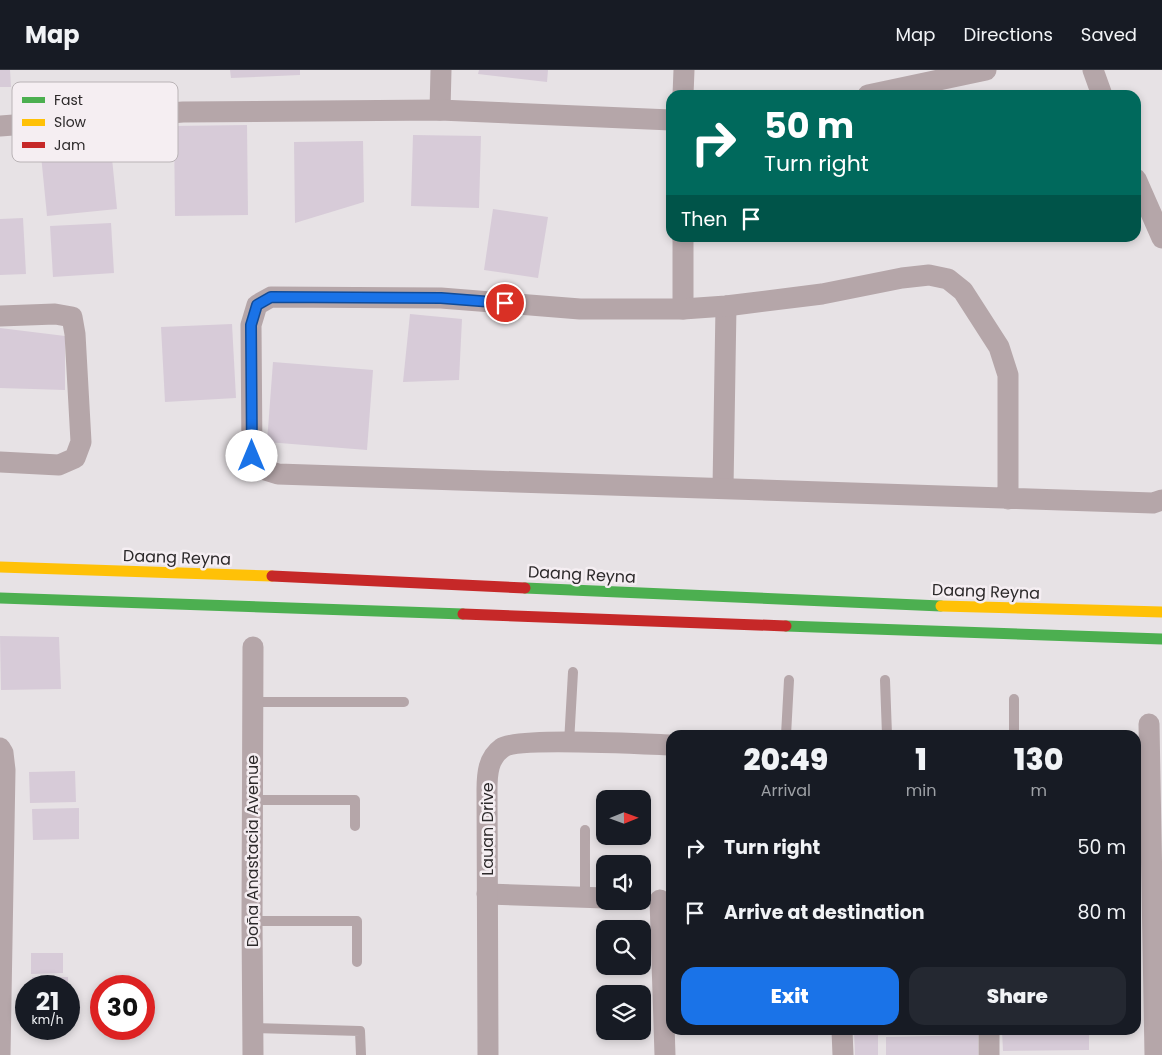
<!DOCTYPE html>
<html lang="en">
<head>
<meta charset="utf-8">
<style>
	body { margin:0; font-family:Poppins,sans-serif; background:#242831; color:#f1f3f6; height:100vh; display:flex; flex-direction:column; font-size:19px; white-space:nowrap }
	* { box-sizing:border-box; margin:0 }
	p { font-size:16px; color:#9ea1a6 }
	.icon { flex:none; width:28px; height:28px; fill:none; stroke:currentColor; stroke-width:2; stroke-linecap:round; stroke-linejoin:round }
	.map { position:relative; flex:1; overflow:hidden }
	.panel { position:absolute; left:666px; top:660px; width:475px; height:305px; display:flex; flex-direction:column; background:#171b24; border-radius:15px; box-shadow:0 2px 8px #0003 }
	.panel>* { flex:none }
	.banner { position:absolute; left:666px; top:20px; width:475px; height:152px; border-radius:15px; box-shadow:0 2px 8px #0003; background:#00695c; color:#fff; overflow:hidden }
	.needle { width:32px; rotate:89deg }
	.buttons { position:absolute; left:596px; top:720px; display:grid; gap:10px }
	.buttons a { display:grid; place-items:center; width:55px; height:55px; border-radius:10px; background:#171b24; box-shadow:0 2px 8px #0003; font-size:25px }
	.speed { position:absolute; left:15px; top:905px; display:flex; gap:10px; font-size:25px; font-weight:700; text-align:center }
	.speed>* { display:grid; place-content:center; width:65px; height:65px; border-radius:50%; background:#171b24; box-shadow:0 2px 8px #0003; line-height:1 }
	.speed small { font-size:12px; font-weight:400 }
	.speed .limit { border:8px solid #d22; background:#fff; color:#111 }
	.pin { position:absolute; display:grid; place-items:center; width:42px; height:42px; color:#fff; margin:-21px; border:2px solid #fff; border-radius:50%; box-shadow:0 1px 5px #0007 }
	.me { position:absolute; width:55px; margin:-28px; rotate:0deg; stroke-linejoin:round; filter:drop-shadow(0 0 4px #0008) }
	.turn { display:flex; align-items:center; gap:18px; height:105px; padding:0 15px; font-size:22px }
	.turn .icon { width:65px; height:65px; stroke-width:2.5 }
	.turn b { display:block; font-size:35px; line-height:42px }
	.then { display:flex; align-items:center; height:48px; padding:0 15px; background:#0003; gap:10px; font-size:19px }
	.eta { display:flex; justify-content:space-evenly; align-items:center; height:85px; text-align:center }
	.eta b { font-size:30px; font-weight:800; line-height:35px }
	.button { display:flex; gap:10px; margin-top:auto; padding:10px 15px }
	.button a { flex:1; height:58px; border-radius:15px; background:#1a73e8; color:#fff; font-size:20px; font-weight:800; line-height:58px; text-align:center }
	.button a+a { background:#242831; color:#f1f3f6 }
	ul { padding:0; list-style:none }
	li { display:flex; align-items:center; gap:15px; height:65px; padding:0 15px }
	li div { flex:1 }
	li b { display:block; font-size:19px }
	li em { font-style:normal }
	header { display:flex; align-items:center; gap:30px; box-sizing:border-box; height:70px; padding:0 25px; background:#171b24; border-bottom:1px solid #363941 }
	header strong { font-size:24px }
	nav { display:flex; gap:28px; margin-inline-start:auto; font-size:18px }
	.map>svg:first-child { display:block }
	.building { fill:#d7cbd8 }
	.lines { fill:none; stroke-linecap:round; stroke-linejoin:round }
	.lane { stroke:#b5a6a9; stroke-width:10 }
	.street { stroke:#b5a6a9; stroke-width:21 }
	.fast { stroke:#4caf50; stroke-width:11 }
	.slow { stroke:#ffc107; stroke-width:11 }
	.jam { stroke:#c62828; stroke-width:11 }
	.route-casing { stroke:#114b97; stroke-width:12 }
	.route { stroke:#1a73e8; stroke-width:9 }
	.labels { text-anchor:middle; stroke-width:5; stroke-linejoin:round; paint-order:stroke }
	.street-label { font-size:16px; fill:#2c292a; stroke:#f5eef2 }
	.key { fill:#f5eef2; stroke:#b9b3b6; stroke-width:1 }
	.key-label { font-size:14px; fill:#2c292a }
</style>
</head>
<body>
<header>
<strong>Map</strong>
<nav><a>Map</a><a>Directions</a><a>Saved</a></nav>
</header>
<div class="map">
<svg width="1162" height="985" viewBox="0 0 1162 985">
	<rect width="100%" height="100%" fill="#e7e2e5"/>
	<!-- building -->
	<g class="building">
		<path d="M0,0H10L11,17H0Z"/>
		<path d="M230,0H300V5L231,8Z"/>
		<path d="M479,0H548L547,12L478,4Z"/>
		<path d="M247,55L248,145L175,146L174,56Z"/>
		<path d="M413,65L481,66L479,138L411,136Z"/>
		<path d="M110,68L117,139L47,146L40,75Z"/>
		<path d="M363,71L364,132L295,153L294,72Z"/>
		<path d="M493,139L548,147L538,208L484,200Z"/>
		<path d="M23,148L26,204L0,205V149Z"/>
		<path d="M111,153L114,203L53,207L50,156Z"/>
		<path d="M410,244L462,249L459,310L403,312Z"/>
		<path d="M232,254L236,328L165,332L161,257Z"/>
		<path d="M0,258L65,266V320L0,318Z"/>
		<path d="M273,292L373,300L367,380L267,372Z"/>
		<path d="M0,566L59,567L61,619L1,620Z"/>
		<path d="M75,701L76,732L30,733L29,702Z"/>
		<path d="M79,738V769L33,770L32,739Z"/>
		<path d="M31,883H63V903L31,904Z"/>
		<rect x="32" y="907" width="36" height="9"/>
		<path d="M854,960H878V985H855Z"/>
		<path d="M1002,960H1089V980L1003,981Z"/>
		<path d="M978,965V985H886V967Z"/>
	</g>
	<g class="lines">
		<!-- lane -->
		<g class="lane">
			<path d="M885,610L887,665"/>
			<path d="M252,632H404"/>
			<path d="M786,665L789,610"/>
			<path d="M1014,665V629"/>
			<path d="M569,673L573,602"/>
			<path d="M252,730H355V756"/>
			<path d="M585,760V827"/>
			<path d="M252,851H357V892"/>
			<path d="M253,958L360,961L361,985"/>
		</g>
		<!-- street -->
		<g class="street">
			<path d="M1093,0L1102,25"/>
			<path d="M683,25L684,0"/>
			<path d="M868,25L986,0"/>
			<path d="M440,40L441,0"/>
			<path d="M0,56L183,42L440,40L671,50"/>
			<path d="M1136,109L1162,168"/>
			<path d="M683,239V168"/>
			<path d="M0,246L55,244L72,247L75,264L81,372L75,388L59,395L0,392"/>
			<path d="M723,418L726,236"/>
			<path d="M1008,429V305L999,277L963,221L948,209L929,205L902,208L822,224L726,236L683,239H580L441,228L271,227L257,235L251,255L252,386L262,399L278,404L1153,433L1162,430"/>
			<path d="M253,577L252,851L253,985"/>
			<path d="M1149,654L1155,985"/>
			<path d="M0,678L3,683L5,700L0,985"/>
			<path d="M487,824L605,828"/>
			<path d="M660,830L665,985"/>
			<path d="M842,960L843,985"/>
			<path d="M989,960V985"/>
			<path d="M488,985L487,720C487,704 488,688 502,678C516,667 645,674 671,675"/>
		</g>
		<!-- fast -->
		<g class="fast">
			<path d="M525,518L941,536"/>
			<path d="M0,528L463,544"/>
			<path d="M786,556L1162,569"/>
		</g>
		<!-- slow -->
		<g class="slow">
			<path d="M0,497L272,506"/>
			<path d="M941,536L1162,542"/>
		</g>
		<!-- jam -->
		<g class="jam">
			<path d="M272,506L525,518"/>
			<path d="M463,544L786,556"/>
		</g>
	</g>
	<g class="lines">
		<!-- route casing -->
		<g class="route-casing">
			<path id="route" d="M252,386L251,255L257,235L271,227L441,228L505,233"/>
		</g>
		<!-- route -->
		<use href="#route" class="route"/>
	</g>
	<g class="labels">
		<!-- street labels -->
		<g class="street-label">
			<text transform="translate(177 487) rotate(2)" y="6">Daang Reyna</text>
			<text transform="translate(582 504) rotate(3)" y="6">Daang Reyna</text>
			<text transform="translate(986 521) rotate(2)" y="6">Daang Reyna</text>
			<text transform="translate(487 759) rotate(-90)" y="6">Lauan Drive</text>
			<text transform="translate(252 781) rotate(-90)" y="6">Doña Anastacia Avenue</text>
		</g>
	</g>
	<!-- legend -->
	<rect x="12" y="12" width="166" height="80" rx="8" class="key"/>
	<rect x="22" y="27" width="23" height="6" fill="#4caf50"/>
	<rect x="22" y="49" width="23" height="7" fill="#ffc107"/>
	<rect x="22" y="72" width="23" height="6" fill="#c62828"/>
	<g class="key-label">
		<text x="54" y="35">Fast</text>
		<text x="54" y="57">Slow</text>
		<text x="54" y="80">Jam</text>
	</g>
</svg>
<div class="buttons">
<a><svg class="needle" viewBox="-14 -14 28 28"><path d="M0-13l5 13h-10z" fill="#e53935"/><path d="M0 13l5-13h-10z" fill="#9ea1a6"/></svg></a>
<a><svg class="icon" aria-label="sound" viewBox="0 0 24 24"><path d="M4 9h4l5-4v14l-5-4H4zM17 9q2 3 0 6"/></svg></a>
<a><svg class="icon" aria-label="search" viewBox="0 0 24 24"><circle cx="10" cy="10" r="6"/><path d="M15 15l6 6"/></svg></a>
<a><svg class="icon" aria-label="layers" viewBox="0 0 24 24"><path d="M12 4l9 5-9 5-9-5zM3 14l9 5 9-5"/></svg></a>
</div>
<div class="speed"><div>21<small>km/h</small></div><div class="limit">30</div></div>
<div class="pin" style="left:505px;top:233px;background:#d93025"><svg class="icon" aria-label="arrive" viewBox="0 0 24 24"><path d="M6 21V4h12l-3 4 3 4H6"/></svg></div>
<svg class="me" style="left:252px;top:386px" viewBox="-20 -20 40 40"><circle r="19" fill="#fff"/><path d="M0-13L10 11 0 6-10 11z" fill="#1a73e8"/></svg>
<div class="banner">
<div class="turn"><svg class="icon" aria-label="right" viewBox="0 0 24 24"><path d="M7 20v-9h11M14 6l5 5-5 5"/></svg><div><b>50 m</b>Turn right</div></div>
<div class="then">Then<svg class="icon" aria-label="arrive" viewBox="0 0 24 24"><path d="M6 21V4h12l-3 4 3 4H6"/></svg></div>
</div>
<section class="panel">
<div class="eta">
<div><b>20:49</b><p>Arrival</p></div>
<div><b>1</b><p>min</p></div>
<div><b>130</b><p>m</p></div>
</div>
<ul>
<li><svg class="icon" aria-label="right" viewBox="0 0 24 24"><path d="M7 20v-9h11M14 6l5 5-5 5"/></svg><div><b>Turn right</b></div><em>50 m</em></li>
<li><svg class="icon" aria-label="arrive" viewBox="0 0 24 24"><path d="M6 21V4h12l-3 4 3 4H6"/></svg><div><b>Arrive at destination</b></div><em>80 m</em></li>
</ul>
<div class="button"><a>Exit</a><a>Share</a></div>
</section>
</div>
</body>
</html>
